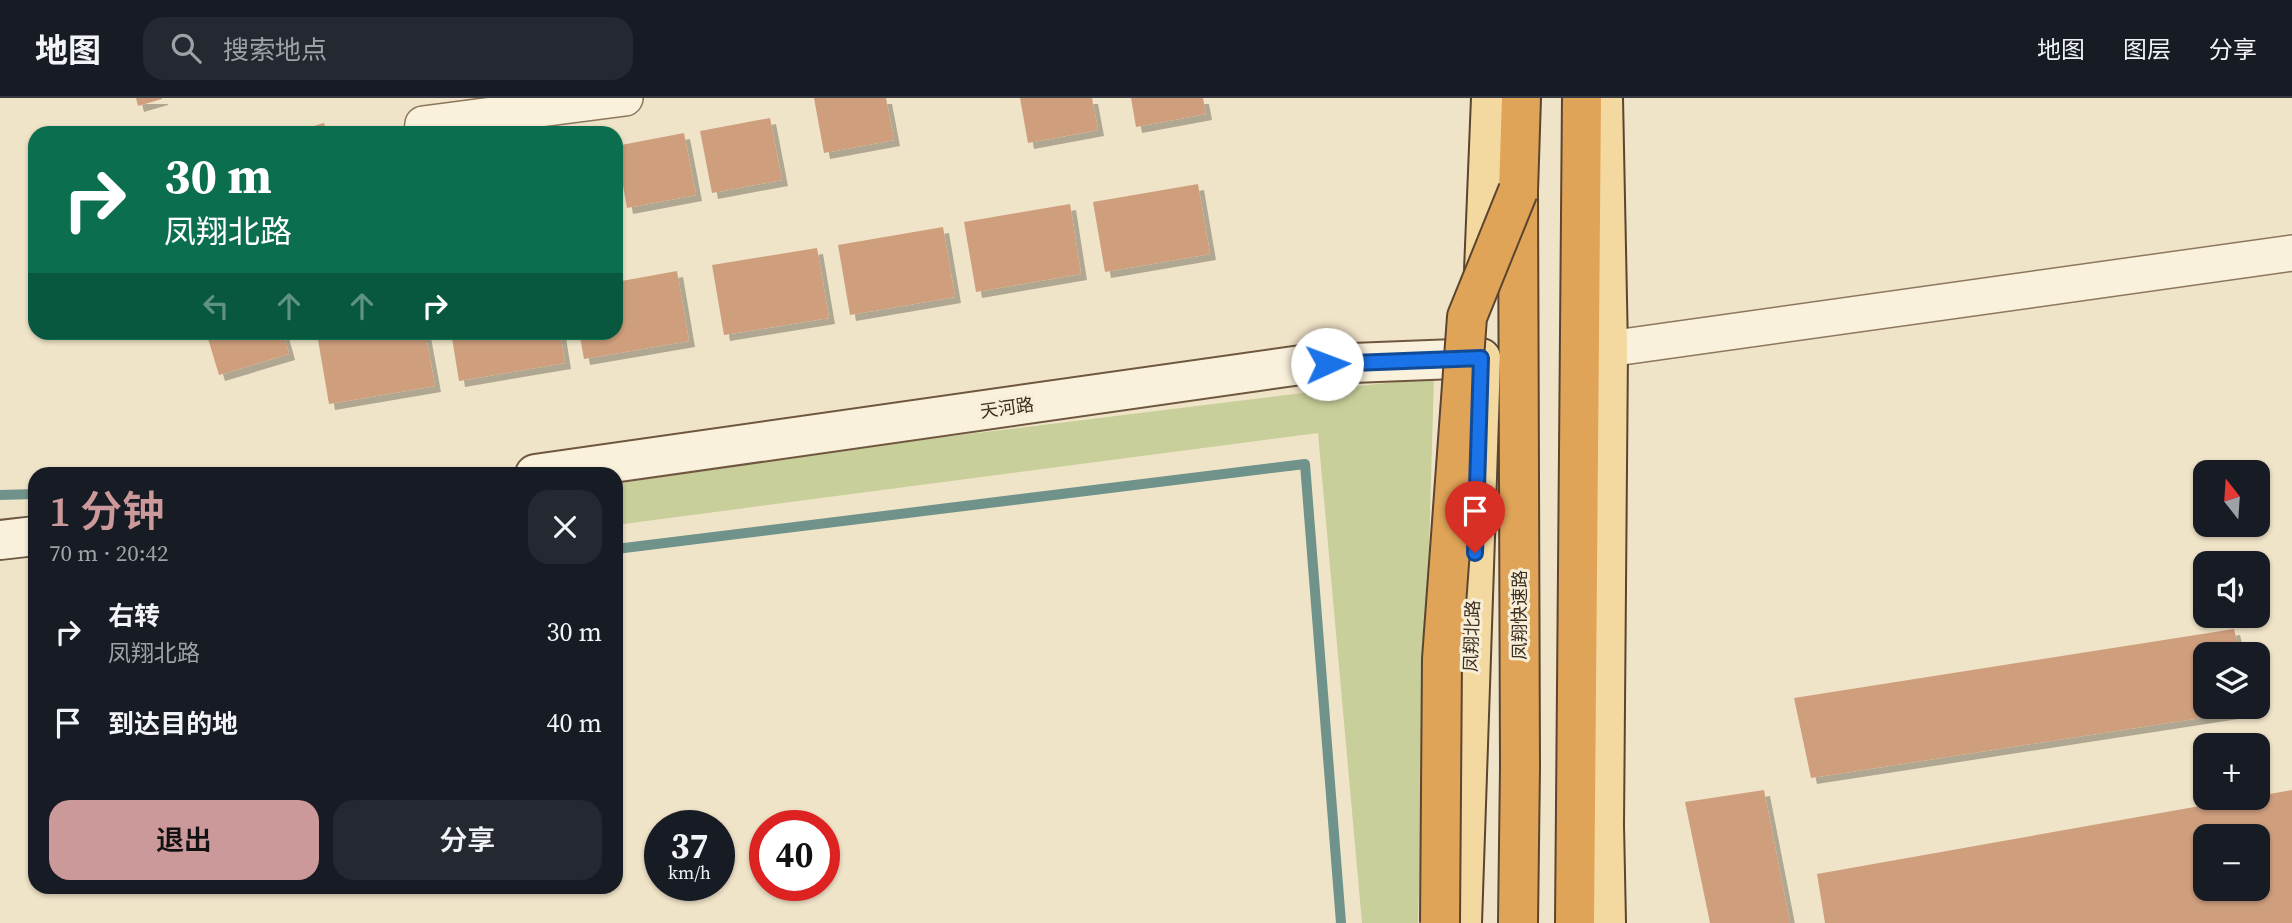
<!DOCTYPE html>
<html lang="zh">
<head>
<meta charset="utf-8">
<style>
	body { margin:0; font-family:"Source Serif 4","Noto Sans SC",serif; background:#242831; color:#f1f3f6; height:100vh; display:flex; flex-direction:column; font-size:26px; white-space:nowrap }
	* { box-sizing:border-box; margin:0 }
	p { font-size:23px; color:#9ea1a6 }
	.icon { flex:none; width:38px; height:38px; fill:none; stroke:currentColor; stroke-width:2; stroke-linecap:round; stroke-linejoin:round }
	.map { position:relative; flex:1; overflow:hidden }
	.panel { position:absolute; left:28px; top:369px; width:595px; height:427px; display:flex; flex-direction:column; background:#171b24; border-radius:21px; box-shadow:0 2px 5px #0004 }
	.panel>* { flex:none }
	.hud { position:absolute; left:28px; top:28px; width:595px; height:214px; border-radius:21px; box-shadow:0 2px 5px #0004; background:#0b6e4f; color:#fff; overflow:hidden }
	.needle { width:46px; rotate:343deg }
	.tools { position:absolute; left:2193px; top:362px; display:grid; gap:14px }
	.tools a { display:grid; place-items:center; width:77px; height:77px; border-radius:14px; background:#171b24; box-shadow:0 2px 5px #0004; font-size:35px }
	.speed { position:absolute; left:644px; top:712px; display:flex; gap:14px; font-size:35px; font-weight:700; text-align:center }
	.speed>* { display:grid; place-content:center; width:91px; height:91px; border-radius:50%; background:#171b24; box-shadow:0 2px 5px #0004; line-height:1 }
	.speed small { font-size:18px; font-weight:400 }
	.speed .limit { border:10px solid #d22; background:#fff; color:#111 }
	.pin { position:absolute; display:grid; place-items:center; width:60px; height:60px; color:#fff; margin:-72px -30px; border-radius:50% 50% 50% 0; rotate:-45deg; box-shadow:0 0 7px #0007 }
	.pin .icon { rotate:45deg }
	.me { position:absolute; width:77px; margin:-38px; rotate:88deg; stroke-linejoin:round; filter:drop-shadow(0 0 5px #0008) }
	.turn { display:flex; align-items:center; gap:24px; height:147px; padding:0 21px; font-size:32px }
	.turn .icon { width:91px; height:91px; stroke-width:2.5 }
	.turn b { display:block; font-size:49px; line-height:60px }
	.lanes { display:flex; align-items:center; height:66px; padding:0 21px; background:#0003; justify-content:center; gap:35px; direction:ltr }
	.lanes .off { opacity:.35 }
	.round { display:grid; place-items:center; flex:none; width:74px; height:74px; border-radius:21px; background:#242831 }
	.overview { display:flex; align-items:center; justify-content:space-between; height:119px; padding:0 21px }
	h1 { font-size:42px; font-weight:600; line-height:52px; color:#cc999b }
	.action { display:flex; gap:14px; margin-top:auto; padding:14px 21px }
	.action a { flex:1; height:80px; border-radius:21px; background:#cc999b; color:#111; font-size:28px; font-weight:600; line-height:80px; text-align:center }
	.action a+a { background:#242831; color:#f1f3f6 }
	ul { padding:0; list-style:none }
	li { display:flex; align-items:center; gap:21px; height:91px; padding:0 21px }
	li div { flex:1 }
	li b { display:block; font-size:26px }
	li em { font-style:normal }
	header { display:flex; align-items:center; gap:42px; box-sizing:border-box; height:98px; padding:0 35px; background:#171b24; border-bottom:2px solid #363941 }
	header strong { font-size:33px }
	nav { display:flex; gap:38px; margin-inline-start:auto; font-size:24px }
	.search { width:490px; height:63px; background:#242831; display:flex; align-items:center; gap:18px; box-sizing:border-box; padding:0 24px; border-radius:21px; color:#9ea1a6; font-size:26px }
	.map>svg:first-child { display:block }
	.green { fill:#c9cf9b }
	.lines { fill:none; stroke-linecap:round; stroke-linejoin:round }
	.stream { stroke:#6f938a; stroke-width:10 }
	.building { fill:#cf9f7d; fill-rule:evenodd; filter:url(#shadow) }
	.street-casing { stroke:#8d765c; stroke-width:38 }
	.secondary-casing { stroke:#6f573f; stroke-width:42 }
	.primary-casing { stroke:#5b4430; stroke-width:42 }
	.highway-casing { stroke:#5b4430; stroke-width:42 }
	.street { stroke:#faf1dc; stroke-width:35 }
	.secondary { stroke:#faf1dc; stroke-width:38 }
	.primary { stroke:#f3d9a0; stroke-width:38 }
	.highway { stroke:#e0a458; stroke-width:38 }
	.highway-bridge-casing { stroke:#5b4430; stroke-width:42; stroke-linecap:butt }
	.highway-bridge { stroke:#e0a458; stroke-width:38 }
	.route-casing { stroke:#114b97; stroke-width:18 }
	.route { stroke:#1a73e8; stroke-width:12 }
	.labels { text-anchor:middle; stroke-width:6; stroke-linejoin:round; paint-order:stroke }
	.street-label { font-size:18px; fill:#3d2e20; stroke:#f7eed8 }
</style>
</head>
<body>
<header>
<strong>地图</strong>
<div class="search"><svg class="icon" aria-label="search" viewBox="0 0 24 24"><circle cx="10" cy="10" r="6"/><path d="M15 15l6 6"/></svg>搜索地点</div>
<nav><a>地图</a><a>图层</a><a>分享</a></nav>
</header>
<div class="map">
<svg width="2292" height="825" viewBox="0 0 2292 825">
	<defs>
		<filter id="shadow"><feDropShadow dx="6" dy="6" stdDeviation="0" flood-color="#0004"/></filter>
	</defs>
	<rect width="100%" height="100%" fill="#f0e4c8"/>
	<!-- green -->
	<path class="green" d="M1434,279L1418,825H1362L1318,335L616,427V386L790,358Z"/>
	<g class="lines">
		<!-- stream -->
		<g class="stream">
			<path d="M0,397L35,396"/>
			<path d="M616,451L1305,366L1341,825"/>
		</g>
	</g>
	<!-- building -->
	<g class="building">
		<path d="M136,0H162V1L138,8Z"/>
		<path d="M814,0H886L894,42L824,55Z"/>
		<path d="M1020,0H1092L1098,32L1028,45Z"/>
		<path d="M1131,0H1203L1206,16L1136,29Z"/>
		<path d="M770,20L782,82L712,95L700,33Z"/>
		<path d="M324,25L327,35H293V34Z"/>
		<path d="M684,35L696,97L627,110L616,48Z"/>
		<path d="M1198,86L1210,156L1105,174L1093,104Z"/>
		<path d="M1070,106L1081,176L976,194L964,124Z"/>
		<path d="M943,129L955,199L850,217L838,147Z"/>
		<path d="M817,150L829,220L724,237L712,167Z"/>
		<path d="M677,173L689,243L584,261L579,234H616V184Z"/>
		<path d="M206,234H283L289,256L219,277Z"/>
		<path d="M328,234H425L435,288L329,306L317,236Z"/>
		<path d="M451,234H560L565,265L459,283Z"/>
		<path d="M2234,531L2240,556H2205V609H2251L2252,612L1811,680L1794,600Z"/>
		<path d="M1764,692L1790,825H1710L1685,704Z"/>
		<path d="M2292,692V825H1825L1817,776L2245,700H2258V698ZM2205,738H2258V791H2205Z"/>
	</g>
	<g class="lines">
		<!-- street casing -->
		<g class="street-casing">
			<g id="street">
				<path d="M422,35L423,26L625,0"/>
				<path d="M1608,251L2292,155"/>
			</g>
		</g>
		<!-- secondary casing -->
		<g class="secondary-casing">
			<g id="secondary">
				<path d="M535,376L1301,267L1481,260"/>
				<path d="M0,442L35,438"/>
			</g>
		</g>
		<!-- primary casing -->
		<g class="primary-casing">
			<g id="primary">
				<path d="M1603,0L1608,251L1604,727L1606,825"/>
				<path d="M1484,173L1491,0"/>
				<path d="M1462,825L1481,261"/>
			</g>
		</g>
		<!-- highway casing -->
		<g class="highway-casing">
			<g id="highway">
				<path d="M1518,825L1520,669L1518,93L1521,0"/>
				<path d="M1575,825L1582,0"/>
			</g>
		</g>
		<!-- street -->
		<use href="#street" class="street"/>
		<!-- secondary -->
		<use href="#secondary" class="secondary"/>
		<!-- primary -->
		<use href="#primary" class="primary"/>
		<!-- highway -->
		<use href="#highway" class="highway"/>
		<!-- highway-bridge casing -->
		<g class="highway-bridge-casing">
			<path id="highway-bridge" d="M1440,825L1442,561L1467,219L1518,93"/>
		</g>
		<!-- highway-bridge -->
		<use href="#highway-bridge" class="highway-bridge"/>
	</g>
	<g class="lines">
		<!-- route casing -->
		<g class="route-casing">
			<path id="route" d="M1327,266L1481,260L1475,455"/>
		</g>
		<!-- route -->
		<use href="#route" class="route"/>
	</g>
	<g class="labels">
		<!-- street labels -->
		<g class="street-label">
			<text transform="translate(1007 310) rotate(-8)" y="6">天河路</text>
			<text transform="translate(1520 517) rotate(-90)" y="6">凤翔快速路</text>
			<text transform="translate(1472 538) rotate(-88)" y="6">凤翔北路</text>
		</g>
	</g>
</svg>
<div class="tools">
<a><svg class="needle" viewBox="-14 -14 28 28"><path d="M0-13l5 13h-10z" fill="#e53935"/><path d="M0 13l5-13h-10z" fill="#9ea1a6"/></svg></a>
<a><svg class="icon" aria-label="sound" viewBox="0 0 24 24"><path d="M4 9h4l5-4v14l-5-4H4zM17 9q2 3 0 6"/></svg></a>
<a><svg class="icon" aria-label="layers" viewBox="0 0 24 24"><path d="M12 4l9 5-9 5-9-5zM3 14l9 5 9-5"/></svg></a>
<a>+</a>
<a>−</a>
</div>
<div class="speed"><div>37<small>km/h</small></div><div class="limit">40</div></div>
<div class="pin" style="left:1475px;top:455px;background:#d93025"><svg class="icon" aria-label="arrive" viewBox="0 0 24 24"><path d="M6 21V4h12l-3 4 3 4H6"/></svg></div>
<svg class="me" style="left:1327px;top:266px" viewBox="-20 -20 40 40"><circle r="19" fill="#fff"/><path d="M0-13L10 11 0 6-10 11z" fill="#1a73e8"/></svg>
<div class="hud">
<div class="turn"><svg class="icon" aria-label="right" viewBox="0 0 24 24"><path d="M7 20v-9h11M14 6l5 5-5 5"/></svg><div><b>30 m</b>凤翔北路</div></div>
<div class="lanes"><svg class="icon off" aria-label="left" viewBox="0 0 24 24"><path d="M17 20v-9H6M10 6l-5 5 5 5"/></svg><svg class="icon off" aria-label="ahead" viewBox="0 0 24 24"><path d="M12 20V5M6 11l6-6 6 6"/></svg><svg class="icon off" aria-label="ahead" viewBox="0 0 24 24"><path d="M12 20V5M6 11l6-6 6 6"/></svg><svg class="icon" aria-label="right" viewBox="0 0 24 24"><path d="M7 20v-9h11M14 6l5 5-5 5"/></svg></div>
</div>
<section class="panel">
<div class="overview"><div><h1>1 分钟</h1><p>70 m · 20:42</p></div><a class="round"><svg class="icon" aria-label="close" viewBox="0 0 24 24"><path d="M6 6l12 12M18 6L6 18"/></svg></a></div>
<ul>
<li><svg class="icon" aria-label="right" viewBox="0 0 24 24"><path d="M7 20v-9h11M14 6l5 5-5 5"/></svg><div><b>右转</b><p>凤翔北路</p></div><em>30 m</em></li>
<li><svg class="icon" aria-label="arrive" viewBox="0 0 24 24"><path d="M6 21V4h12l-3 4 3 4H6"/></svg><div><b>到达目的地</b></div><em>40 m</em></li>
</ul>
<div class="action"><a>退出</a><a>分享</a></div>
</section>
</div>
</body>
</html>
